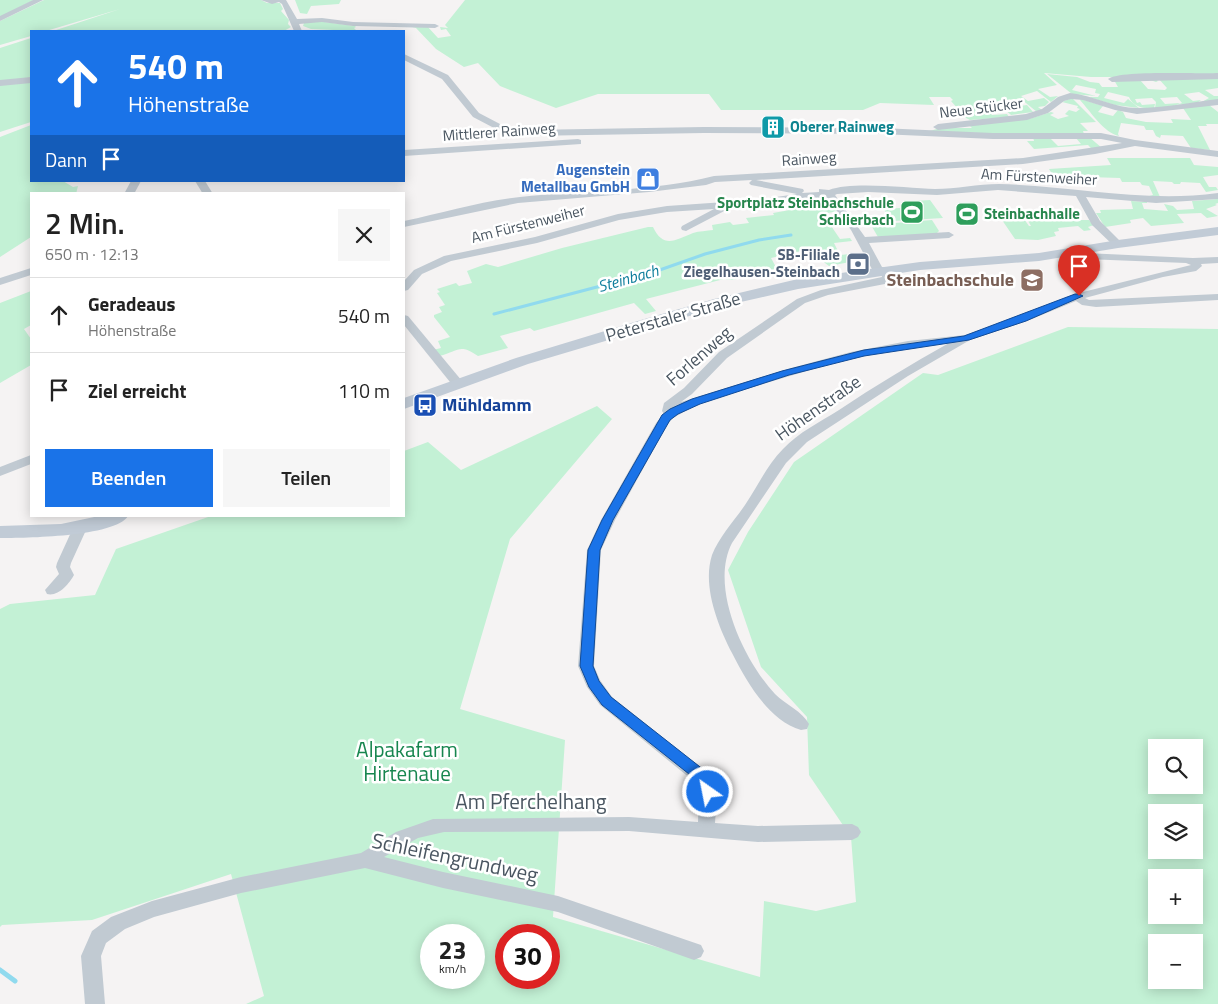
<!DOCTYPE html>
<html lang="de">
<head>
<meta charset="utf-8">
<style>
	body { margin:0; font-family:"Titillium Web",sans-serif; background:#f6f6f6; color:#222; height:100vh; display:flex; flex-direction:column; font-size:19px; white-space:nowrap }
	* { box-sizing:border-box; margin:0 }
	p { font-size:16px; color:#767676 }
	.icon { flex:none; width:28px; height:28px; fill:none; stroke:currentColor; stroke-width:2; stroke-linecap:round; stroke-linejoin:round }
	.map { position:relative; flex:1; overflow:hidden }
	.side { position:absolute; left:30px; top:192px; width:375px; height:325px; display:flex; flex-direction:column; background:#fff; border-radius:0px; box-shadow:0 2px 12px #0003 }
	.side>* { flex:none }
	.banner { position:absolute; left:30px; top:30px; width:375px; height:152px; border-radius:0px; box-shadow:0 2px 12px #0003; background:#1a73e8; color:#fff; overflow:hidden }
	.buttons { position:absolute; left:1148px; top:739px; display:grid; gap:10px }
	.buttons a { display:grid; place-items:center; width:55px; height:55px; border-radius:0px; background:#fff; box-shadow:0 2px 12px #0003; font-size:25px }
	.speed { position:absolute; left:420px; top:924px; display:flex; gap:10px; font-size:25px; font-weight:700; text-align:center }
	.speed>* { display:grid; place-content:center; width:65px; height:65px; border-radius:50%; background:#fff; box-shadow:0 2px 12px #0003; line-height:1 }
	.speed small { font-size:12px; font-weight:400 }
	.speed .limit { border:8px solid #d22; background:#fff; color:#111 }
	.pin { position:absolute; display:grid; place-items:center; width:42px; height:42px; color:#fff; margin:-51px -21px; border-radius:50% 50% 50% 0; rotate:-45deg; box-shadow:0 0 5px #0007 }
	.pin .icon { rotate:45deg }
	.me { position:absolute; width:55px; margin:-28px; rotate:327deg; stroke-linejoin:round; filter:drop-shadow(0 0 4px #0008) }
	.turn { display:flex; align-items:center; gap:18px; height:105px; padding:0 15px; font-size:22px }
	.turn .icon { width:65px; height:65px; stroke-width:2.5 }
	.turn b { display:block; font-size:35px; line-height:42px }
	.then { display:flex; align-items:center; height:48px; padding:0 15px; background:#0003; gap:10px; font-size:19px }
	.round { display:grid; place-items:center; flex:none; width:52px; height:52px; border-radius:0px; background:#f6f6f6 }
	.headline { display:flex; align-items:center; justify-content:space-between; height:85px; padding:0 15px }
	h1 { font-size:30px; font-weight:600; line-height:38px }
	.primary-button { display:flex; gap:10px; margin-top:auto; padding:10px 15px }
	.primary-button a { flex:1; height:58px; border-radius:0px; background:#1a73e8; color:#fff; font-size:20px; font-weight:600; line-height:58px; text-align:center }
	.primary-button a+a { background:#f6f6f6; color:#222 }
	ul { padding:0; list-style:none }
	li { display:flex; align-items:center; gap:15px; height:75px; padding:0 15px; border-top:1px solid #e0e0e0 }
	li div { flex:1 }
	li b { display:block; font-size:19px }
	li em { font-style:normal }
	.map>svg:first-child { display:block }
	.green { fill:#c3f1d5; fill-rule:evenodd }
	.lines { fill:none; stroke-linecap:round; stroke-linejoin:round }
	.stream-far1 { stroke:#90daee; stroke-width:3 }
	.stream { stroke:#90daee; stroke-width:5 }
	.street { fill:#c1cad2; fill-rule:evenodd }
	.secondary { fill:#c1cbd6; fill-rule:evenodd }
	.route { fill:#1a73e8; stroke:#114b97 }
	.labels { text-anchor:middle; stroke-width:5; stroke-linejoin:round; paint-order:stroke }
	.far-street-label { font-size:15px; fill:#4a5661; stroke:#fff }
	.far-culture-label { font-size:15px; font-weight:bold; fill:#0d838f; stroke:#fff; text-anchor:start }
	.far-shop-label { font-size:15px; font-weight:bold; fill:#366cbe; stroke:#fff; text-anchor:end }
	.far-leisure-label { font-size:15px; font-weight:bold; fill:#27864d; stroke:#fff; text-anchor:end }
	.far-service-label { font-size:15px; font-weight:bold; fill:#4e5e75; stroke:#fff; text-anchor:end }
	.far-water-label { font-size:16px; font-style:italic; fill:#0c7c9b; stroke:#fff }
	.education-label { font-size:18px; font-weight:bold; fill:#785e54; stroke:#fff; text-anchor:end }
	.street-label { font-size:18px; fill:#4a5661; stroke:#fff }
	.transit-label { font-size:18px; font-weight:bold; fill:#164399; stroke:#fff; text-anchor:start }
	.near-park-label { font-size:21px; fill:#17864f; stroke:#fff }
	.near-street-label { font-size:21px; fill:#4a5661; stroke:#fff }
</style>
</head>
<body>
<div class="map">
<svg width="1218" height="1004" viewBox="0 0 1218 1004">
	<rect width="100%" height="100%" fill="#f5f3f3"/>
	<!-- green -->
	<g class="green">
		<path d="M0,0H34L0,17Z"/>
		<path d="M44,0H261L267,3H280L283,9L281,11L289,20L288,24L291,27L284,31H53L120,9L46,31H31V36L0,45V21Z"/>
		<path d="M295,0H341L339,4L311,6L307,14L300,13Z"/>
		<path d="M465,0H1218V88L1205,90L1214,96H1218V101L1200,103L1209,98L1199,92L1184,94L1193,101L1201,100L1197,103L1176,105L1182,103L1177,97L1160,98L1165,104L1180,103L1174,106L1155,108L1156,102L1152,98L1135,99L1137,103L1140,102L1142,105L1155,104L1154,108C1144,109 1133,107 1129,97L1108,92L1104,98L1124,103L1128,99L1139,108L1115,105L1088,97H1098L1100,94L1095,93L1096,89L1076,85L1072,90L1096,96L1072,94L1047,74L1077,77L1090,82L1099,83L1102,87H1118L1114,80L1155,78L1158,81L1156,82L1150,80H1140L1148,89L1165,90L1167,88L1157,77H1091L1044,73L1057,85L1038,89L1050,97L1058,96L1051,102L1037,91L1021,96L1028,101L1044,98L1049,102L1045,106L1038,107L1042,110L1037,112L1021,99L1006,102L1013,107L1027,105L1033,112L1011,115L1001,106L985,107L992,115L1007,114L1009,117L970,120L966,118L951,101L953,100L950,97H929L934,105L880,103L863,110H721L709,94H598L556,108L500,86L478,63L464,67L436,49L416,28L409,26H427L438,38L451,36L446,29L441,30L440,27L448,28L445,25Z"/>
		<path d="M317,21L355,26L356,27L354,28L357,31L311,29L303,26L304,23Z"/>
		<path d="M31,38V78L0,82V48Z"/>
		<path d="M31,81V122L0,132V85Z"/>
		<path d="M1072,98L1096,122L1080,123L1088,131H1083L1084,134H1004L930,131L940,128H972L969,125L1029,119L1051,112L1054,113L1050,115L1058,119L1069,116L1065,114L1069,110L1076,112L1080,109L1077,108L1078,106L1062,102Z"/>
		<path d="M1081,99L1103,106L1098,112L1113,116L1118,110L1123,112L1126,118L1146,122L1173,123L1171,119L1191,120L1183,108L1209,105L1218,112V124H1206L1207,126H1198L1210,150L1191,148L1183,136L1161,135L1160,138L1156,136L1153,130H1146L1144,126L1121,123L1118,134L1119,136C1104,133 1090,111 1080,100Z"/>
		<path d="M31,125V181H63L73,187L78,186L76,194H31V237L0,257V137Z"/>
		<path d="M1033,137H1049L1058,146L1081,144L1076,138L1089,137L1102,148L1093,150L1088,145L1034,149L1027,141H1034Z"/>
		<path d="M1107,158H1190L1194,165L1218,167V175L1203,177L1209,187H1216L1218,190L1206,192L1200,183L1181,182L1180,184H1174L1172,182L1153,181L1160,197H1145L1153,195L1149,186L1142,185L1140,182H1122L1120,178L1088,177L1087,175L1054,177L1049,169L1111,165Z"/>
		<path d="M1218,199V203L1215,204L1217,205L1206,209L1218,216L1207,218L1201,213L1177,214L1184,223L1151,226L1143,218L1130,220L1131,223L1105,227L1096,213H1101L1100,210L1133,209L1131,201L1147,202V203H1142L1144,209L1168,211L1164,204L1173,206L1177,210L1194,209L1192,201Z"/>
		<path d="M930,200L943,218L876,222L875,219H889L884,209L916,207L913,201Z"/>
		<path d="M832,204L838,211L823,214L840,239L850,238L852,241L834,243L840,255L851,254L855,261L829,266L821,260L810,262L801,251L771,258L777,269L732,280L724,279L646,299L656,311L645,314L634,303L534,331L530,328L500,336L508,348L478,356C459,343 459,351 439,356L433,350L441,348L438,341L450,337L434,317V315L442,312L439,307L445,305L437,293L440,292L437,289L456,283L459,286L472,283L467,271L486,264L498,267L562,248L648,227H653C663,249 676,240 693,233C699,231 707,231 713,230L712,225L730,222L733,225L749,223L746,218L774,215L773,213L790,210L789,208Z"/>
		<path d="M1079,217L1081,220H1089L1094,225L1088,227L1091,230L1084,231L1078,226L1058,228L1059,231L1054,232L1056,236L1038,240L1015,239L1002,220L1024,219L1029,226H1031L1027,219Z"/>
		<path d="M932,220L939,231L936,234L878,237L871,225Z"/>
		<path d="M31,291V325L24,329L31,339V365L0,383V303Z"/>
		<path d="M1068,327L1218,329V1004H246L264,996L231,874L92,920L2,925L0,927V609L10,604L95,595L116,549L211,516H404V451L428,442L461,470L597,406L612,419L510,539L460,709L565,740L553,917L760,977L764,901L816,911L856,902L851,837L809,775L807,717L761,667L728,570L748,532L794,462L923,373L938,375ZM1156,748H1194V785H1156ZM1156,812H1194V850H1156ZM1156,878H1194V915H1156ZM431,935H474V978H431ZM506,935H549V978H506ZM1156,942H1194V980H1156Z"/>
	</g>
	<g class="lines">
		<!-- stream-far1 -->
		<path class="stream-far1" d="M494,314L654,272L705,254L759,240L791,235"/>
		<!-- stream -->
		<path class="stream" d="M0,970L15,981"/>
		<!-- street -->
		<g class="street">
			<path d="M33,0H43L0,21V16Z"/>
			<path d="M261,0H286L297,19L322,18L353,22L435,24L439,26L435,28L353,26L322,22L299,24L302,31H294L282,4L279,2L272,4Z"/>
			<path d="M404,54L448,75L479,113L500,124L528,130L704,127L880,128L993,133H1101L1135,140L1218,151V157L1135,146L1095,154L1023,164L756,180L803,189L804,191L802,193L819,192V189L829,190C851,181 909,188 935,189C956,189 978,184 999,184C1073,186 1144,203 1218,193V199L1156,203L1086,197L1100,221L1123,244L1118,247L1114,246L1092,225L1076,196L998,190L937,195L868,192L837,194L835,195L865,237L949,232L954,235L949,238L869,243L882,267L888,268L894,277L890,283L828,295L805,303L727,358L692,394L681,402L791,368L851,352L908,341L965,335L1019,317L1075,294L1191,265L1186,263L1085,259L1066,254L1065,252L1066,250L1070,249L1085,253L1193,258L1218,257V263L1201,264L1202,266L1196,271L1163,277L1085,298L1089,300L1218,294V300L1096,307L1082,305L1076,301L1027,321L970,340L908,376L807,442L786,463L732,543C709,587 744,661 775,694C785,704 803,712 809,724L807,729L801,730C768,720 747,682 732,653C718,626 702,586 712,555C719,537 734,521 745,505C758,486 767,465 783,449C799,432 820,422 839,410C875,386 911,364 949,343L879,353L827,365L702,402L673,418L667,425L615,520L601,550L594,666L600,680L612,697L709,774L717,792L715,823L758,826L852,824L858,827L861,832L858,837L852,840L758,842L629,831L444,832L418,838L384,857L443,872L558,896L701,945L704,951L701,957L694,960L558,912L443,888L365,868L241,893L154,917L125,929L106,943L101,956L105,1004H85L81,956L92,931L111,917L152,901L241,877L361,853L396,832L433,819L629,817L698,822L699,792L696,783L600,705L587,687L578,666L587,550L601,520L656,423L664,414L662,411L664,403L684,388L719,352L797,299L821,290L882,277L881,274L874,273L851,230L826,197L730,208L686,231L682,230L681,228L682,226L714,209L667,212L619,220L537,243L451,261L422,274L408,290L404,291V281L414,270L444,256L535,237L618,214L667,206L754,200L797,194L751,185L749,183L752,180L715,182L706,185L649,192L518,203L404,227V221C442,213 481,201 520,197C584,190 652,192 714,176L1023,158L1122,143L1101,139H993L880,134L704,133L528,136L494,128L473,117L442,79L404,60Z"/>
			<path d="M1218,73V79L1112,82L1108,79C1119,70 1199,74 1218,73Z"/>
			<path d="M31,77V83L0,86V80Z"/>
			<path d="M1070,93C1093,95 1114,108 1137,108C1164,108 1192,102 1218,99V105L1137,114L1115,110L1083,100L1071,99L1064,101L1048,113L1027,120L938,130L933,127L938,124L1026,114L1042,109L1058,97Z"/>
			<path d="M578,139L581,140V144L404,156V150Z"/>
			<path d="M131,181H141L134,194H124Z"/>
			<path d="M195,181H205L213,194H203Z"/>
			<path d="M31,268V275L0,285V278Z"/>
			<path d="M404,315L408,316L462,381L464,384L462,387H454L404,325Z"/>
			<path d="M31,455V464L0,476V467Z"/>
			<path d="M80,523L85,525L87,528L71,563L70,567L74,575C69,584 58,597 47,594L45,590L59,574L56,567L57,563L73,528L75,525Z"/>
		</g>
		<!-- secondary -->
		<g class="secondary">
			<path d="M1218,227V235L1118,248L1039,261L920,270L798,289L723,306L528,364L404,409V398L516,358L641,320L714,299L798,279L920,262L1039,253L1118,240Z"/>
			<path d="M99,516H128C115,537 24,538 0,538V526L61,524Z"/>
		</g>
	</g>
	<!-- route -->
	<path class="route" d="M1075,294H1079L1083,296L1026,321L969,340L864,356L789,375L700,404L678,414L670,420L613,520L600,550L593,666L599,681L611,697L704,770L711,781L715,792L713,796L708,797L703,796L694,778L602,705L589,687L580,666L588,550L602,520L662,415L670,409L692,399L782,371L864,350L964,336Z"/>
	<!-- icons -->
	<defs>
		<g id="building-square" transform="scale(1.25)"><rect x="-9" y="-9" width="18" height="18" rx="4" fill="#0f9aa8" stroke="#fff"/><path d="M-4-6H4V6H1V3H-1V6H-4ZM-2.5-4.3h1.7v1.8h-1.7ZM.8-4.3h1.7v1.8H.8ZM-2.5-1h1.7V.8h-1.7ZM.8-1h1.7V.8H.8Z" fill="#fff"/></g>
		<g id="shop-square" transform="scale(1.25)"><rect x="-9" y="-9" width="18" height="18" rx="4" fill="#3f7fe0" stroke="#fff"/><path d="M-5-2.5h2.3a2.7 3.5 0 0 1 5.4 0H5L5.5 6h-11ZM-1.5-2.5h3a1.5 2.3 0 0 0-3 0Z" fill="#fff"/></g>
		<g id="stadium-square" transform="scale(1.25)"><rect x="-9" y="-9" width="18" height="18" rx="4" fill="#2e9e5b" stroke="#fff"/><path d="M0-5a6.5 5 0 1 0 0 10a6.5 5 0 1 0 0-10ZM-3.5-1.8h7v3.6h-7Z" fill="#fff"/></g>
		<g id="bank-square" transform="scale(1.25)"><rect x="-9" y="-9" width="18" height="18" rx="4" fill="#5c6f8a" stroke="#fff"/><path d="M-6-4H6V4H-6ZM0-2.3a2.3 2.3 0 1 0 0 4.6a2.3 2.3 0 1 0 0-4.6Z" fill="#fff"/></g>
		<g id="school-square" transform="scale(1.25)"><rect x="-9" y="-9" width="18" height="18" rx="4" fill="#8d6e63" stroke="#fff"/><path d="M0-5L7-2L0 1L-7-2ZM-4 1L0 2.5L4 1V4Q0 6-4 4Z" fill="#fff"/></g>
		<g id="bus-square" transform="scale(1.25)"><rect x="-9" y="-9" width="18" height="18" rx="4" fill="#1a4fb4" stroke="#fff"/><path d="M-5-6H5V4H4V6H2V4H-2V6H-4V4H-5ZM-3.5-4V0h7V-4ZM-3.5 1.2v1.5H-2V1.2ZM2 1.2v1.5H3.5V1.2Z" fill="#fff"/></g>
	</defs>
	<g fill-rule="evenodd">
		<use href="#building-square" x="773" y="127"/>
		<use href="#shop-square" x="648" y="179"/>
		<use href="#stadium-square" x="912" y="212"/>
		<use href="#stadium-square" x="967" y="214"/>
		<use href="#bank-square" x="858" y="264"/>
		<use href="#school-square" x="1032" y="280"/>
		<use href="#bus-square" x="425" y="405"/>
	</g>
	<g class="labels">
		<!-- far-street labels -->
		<g class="far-street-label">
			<text transform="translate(981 108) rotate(-7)" y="5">Neue Stücker</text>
			<text transform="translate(499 132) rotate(-4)" y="5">Mittlerer Rainweg</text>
			<text transform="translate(809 159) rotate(-4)" y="5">Rainweg</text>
			<text transform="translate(1039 177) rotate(3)" y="5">Am Fürstenweiher</text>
			<text transform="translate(528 224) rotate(-14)" y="5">Am Fürstenweiher</text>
		</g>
		<!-- far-culture labels -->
		<g class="far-culture-label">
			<text x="790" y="132">Oberer Rainweg</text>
		</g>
		<!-- far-shop labels -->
		<g class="far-shop-label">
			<text x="630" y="175">Augenstein<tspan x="630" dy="17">Metallbau GmbH</tspan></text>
		</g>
		<!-- far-leisure labels -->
		<g class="far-leisure-label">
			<text x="894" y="208">Sportplatz Steinbachschule<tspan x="894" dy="17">Schlierbach</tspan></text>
			<text x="984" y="219" text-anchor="start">Steinbachhalle</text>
		</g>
		<!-- far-service labels -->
		<g class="far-service-label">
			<text x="840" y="260">SB-Filiale<tspan x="840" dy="17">Ziegelhausen-Steinbach</tspan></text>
		</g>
		<!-- far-water labels -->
		<g class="far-water-label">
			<text transform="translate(628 278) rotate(-16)" y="6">Steinbach</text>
		</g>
		<!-- education labels -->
		<g class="education-label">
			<text x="1014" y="286">Steinbachschule</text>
		</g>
		<!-- street labels -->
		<g class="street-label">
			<text transform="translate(673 317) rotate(-16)" y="6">Peterstaler Straße</text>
			<text transform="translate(699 356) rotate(-41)" y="6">Forlenweg</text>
			<text transform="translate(818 408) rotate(-35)" y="6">Höhenstraße</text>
		</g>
		<!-- transit labels -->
		<g class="transit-label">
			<text x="442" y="411">Mühldamm</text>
		</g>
		<!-- near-park labels -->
		<g class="near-park-label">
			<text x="407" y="757">Alpakafarm<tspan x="407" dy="24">Hirtenaue</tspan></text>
		</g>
		<!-- near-street labels -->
		<g class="near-street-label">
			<text x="531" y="809">Am Pferchelhang</text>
			<text transform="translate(455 858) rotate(12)" y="7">Schleifengrundweg</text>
		</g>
	</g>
</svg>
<div class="buttons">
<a><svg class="icon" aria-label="search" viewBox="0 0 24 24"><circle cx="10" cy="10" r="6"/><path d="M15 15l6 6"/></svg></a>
<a><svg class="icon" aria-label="layers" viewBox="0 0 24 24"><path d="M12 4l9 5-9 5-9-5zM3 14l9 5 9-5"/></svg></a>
<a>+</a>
<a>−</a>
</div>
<div class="speed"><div>23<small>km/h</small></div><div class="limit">30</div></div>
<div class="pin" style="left:1079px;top:296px;background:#d93025"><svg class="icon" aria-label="arrive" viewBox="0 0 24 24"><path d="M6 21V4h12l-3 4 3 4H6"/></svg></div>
<svg class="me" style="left:708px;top:792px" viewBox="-20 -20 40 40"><circle r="17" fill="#1a73e8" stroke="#fff" stroke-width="3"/><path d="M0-11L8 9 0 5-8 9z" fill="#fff"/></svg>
<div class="banner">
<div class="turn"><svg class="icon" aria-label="ahead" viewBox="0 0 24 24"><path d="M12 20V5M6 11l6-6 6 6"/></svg><div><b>540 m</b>Höhenstraße</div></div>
<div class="then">Dann<svg class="icon" aria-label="arrive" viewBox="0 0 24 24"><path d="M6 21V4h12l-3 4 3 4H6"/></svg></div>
</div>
<section class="side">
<div class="headline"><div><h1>2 Min.</h1><p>650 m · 12:13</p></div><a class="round"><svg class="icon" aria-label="close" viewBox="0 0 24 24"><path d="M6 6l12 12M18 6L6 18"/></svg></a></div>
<ul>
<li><svg class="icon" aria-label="ahead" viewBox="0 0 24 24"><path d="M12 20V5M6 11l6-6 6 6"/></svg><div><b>Geradeaus</b><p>Höhenstraße</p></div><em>540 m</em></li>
<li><svg class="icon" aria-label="arrive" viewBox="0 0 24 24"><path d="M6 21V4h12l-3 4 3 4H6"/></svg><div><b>Ziel erreicht</b></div><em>110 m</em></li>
</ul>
<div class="primary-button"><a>Beenden</a><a>Teilen</a></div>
</section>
</div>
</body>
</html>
